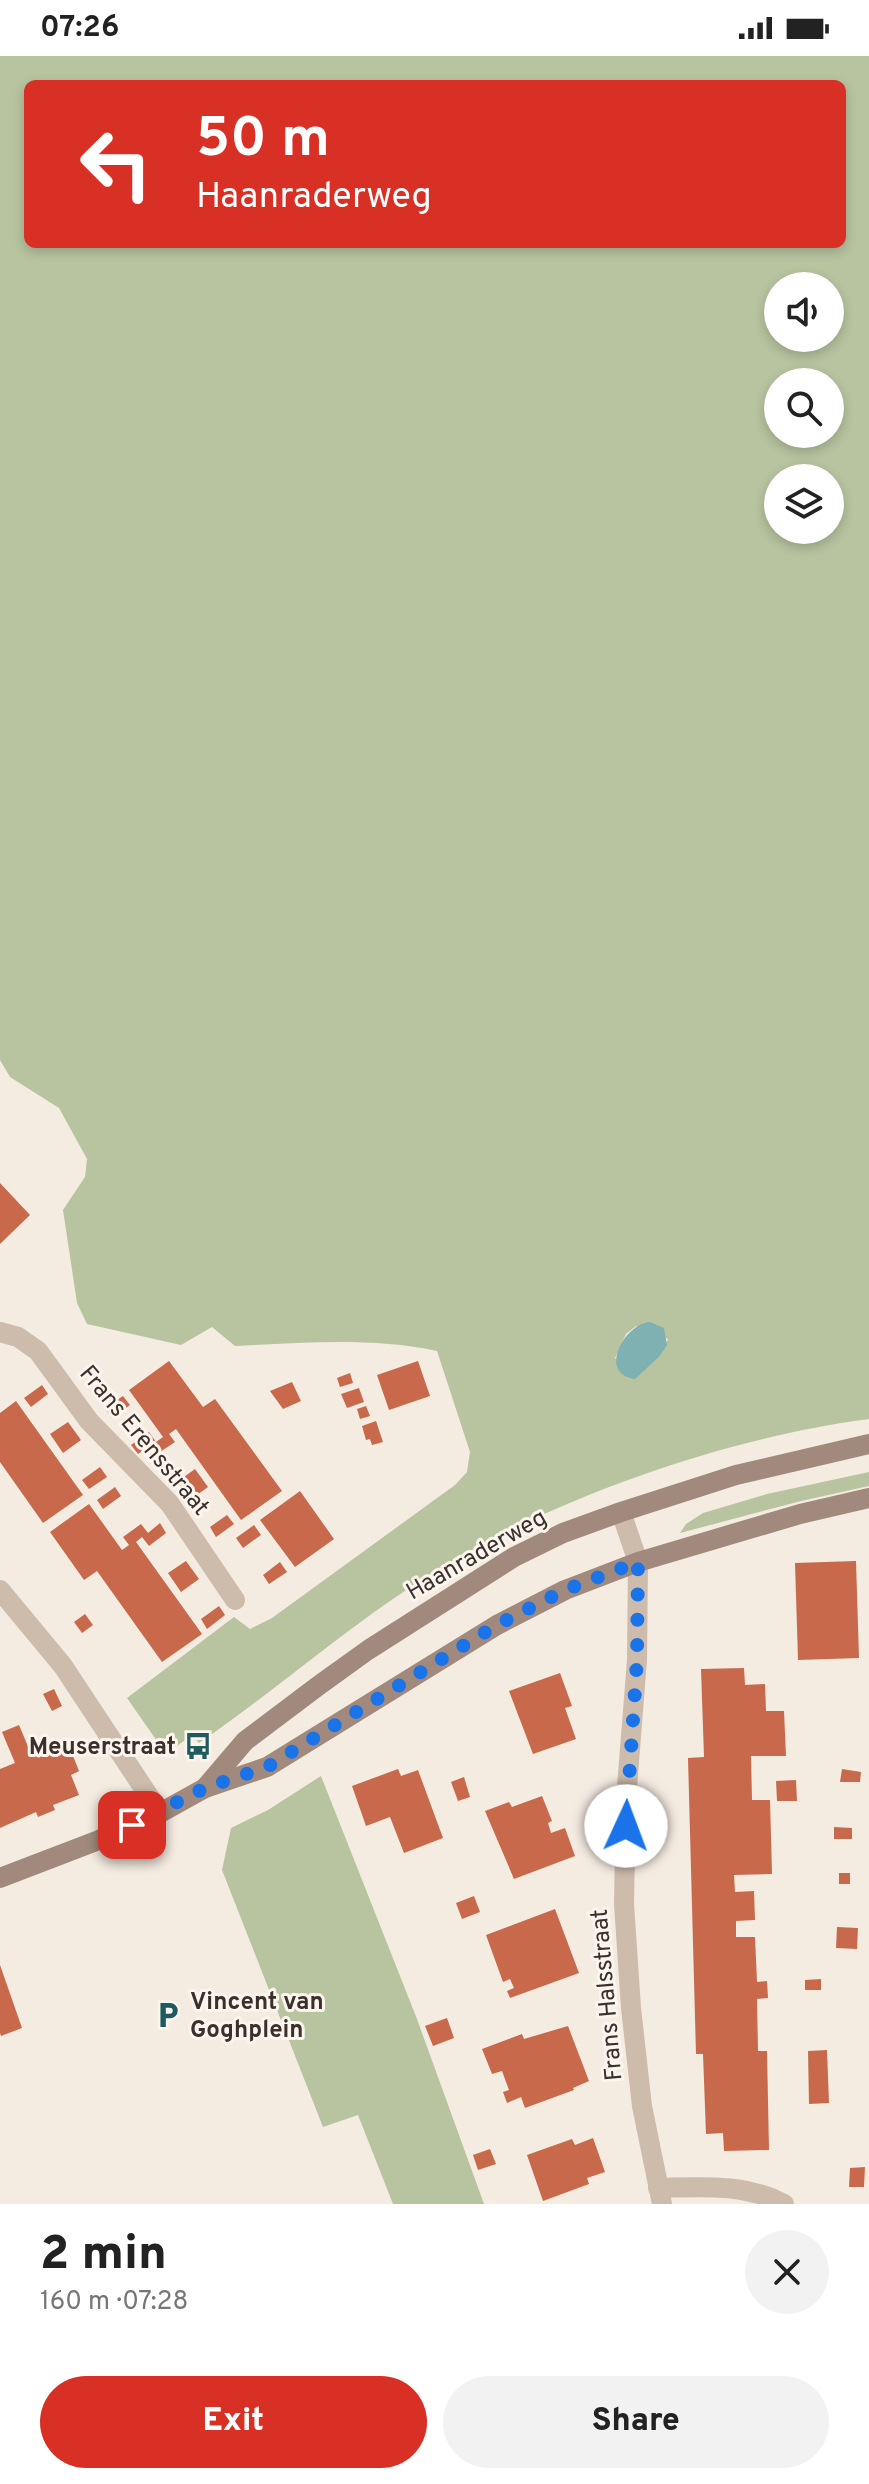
<!DOCTYPE html>
<html lang="en">
<head>
<meta charset="utf-8">
<style>
	body { margin:0; font-family:Overpass,sans-serif; background:#f2f2f2; color:#222; height:100vh; display:flex; flex-direction:column; font-size:30px; white-space:nowrap }
	* { box-sizing:border-box; margin:0 }
	p { font-size:26px; color:#767676 }
	.icon { flex:none; width:44px; height:44px; fill:none; stroke:currentColor; stroke-width:2; stroke-linecap:round; stroke-linejoin:round }
	.map { position:relative; height:2148px; overflow:hidden }
	.panel { display:flex; flex-direction:column; background:#fff; flex:1 }
	.panel>* { flex:none }
	.guide { position:absolute; left:24px; top:24px; width:822px; height:168px; border-radius:12px; box-shadow:0 4px 12px #0003; background:#d93025; color:#fff; overflow:hidden }
	.controls { position:absolute; left:764px; top:216px; display:grid; gap:16px }
	.controls a { display:grid; place-items:center; width:80px; height:80px; border-radius:50%; background:#fff; box-shadow:0 4px 12px #0003; font-size:40px }
	.pin { position:absolute; display:grid; place-items:center; width:68px; height:68px; color:#fff; margin:-34px; border-radius:16px; box-shadow:0 4px 12px #0006 }
	.me { position:absolute; width:88px; margin:-44px; rotate:2deg; stroke-linejoin:round; filter:drop-shadow(0 0 6px #0008) }
	.turn { display:flex; align-items:center; gap:28px; height:168px; padding:0 40px; font-size:36px }
	.turn .icon { width:104px; height:104px; stroke-width:2.5 }
	.turn b { display:block; font-size:56px; line-height:68px }
	.round { display:grid; place-items:center; flex:none; width:84px; height:84px; border-radius:42px; background:#f2f2f2 }
	.headline { display:flex; align-items:center; justify-content:space-between; height:136px; padding:0 40px }
	h1 { font-size:48px; font-weight:800; line-height:60px }
	.action { display:flex; gap:16px; margin-top:auto; padding:16px 40px }
	.action a { flex:1; height:92px; border-radius:48px; background:#d93025; color:#fff; font-size:32px; font-weight:800; line-height:92px; text-align:center }
	.action a+a { background:#f2f2f2; color:#222 }
	.status { display:flex; justify-content:space-between; align-items:center; height:56px; padding:0 40px; background:#fff; direction:ltr }
	.status svg { height:22px; fill:currentColor }
	.map>svg:first-child { display:block }
	.green { fill:#b8c4a0; fill-rule:evenodd }
	.water { fill:#7fb0b2 }
	.building { fill:#c8694b }
	.lines { fill:none; stroke-linecap:round; stroke-linejoin:round }
	.street { stroke:#cdbbac; stroke-width:20 }
	.secondary { stroke:#a18a7d; stroke-width:20 }
	.route { stroke:#1a73e8; stroke-width:14; stroke-dasharray:0 25.2 }
	.labels { text-anchor:middle; stroke-width:6; stroke-linejoin:round; paint-order:stroke }
	.street-label { font-size:24px; fill:#3b302b; stroke:#fbf5ee }
	.poi-label { font-size:24px; font-weight:bold; fill:#3b302b; stroke:#fbf5ee; text-anchor:end }
</style>
</head>
<body>
<div class="status"><b>07:26</b><svg viewBox="0 0 49 12"><path d="M0 12V9h3v3zM5 12V6h3v6zM10 12V3h3v9zM15 12V0h3v12zM26 1h20v11H26zM47 4h2v5h-2z"/></svg></div>
<div class="map">
<svg width="869" height="2148" viewBox="0 0 869 2148">
	<rect width="100%" height="100%" fill="#f4ebe1"/>
	<!-- green -->
	<g class="green">
		<path d="M0,0H869V1363C731,1381 571,1436 451,1506C361,1558 284,1629 199,1687L192,1679L166,1698L127,1642L234,1561L250,1573L272,1562L455,1429L467,1416L470,1396L437,1295C372,1281 301,1287 235,1290L212,1271L181,1289L87,1268L77,1247L63,1154L85,1121L87,1103L59,1052L10,1021L0,1004ZM28,28H842V188H28ZM778,230H830V282H778ZM778,326H830V378H778ZM778,422H830V474H778ZM636,1270L668,1283L659,1301L635,1322L615,1302L626,1278Z"/>
		<path d="M869,1416V1430L801,1445L680,1477L686,1468L703,1457L767,1438Z"/>
		<path d="M321,1720L417,1963L484,2148H393L358,2059L323,2071L222,1814L231,1772L268,1754Z"/>
	</g>
	<!-- water -->
	<path class="water" d="M650,1266L664,1272L667,1289L659,1301L635,1323C597,1318 624,1268 650,1266Z"/>
	<!-- building -->
	<g class="building">
		<path d="M0,1127L30,1159L0,1188Z"/>
		<path d="M169,1305L203,1351L215,1343L282,1435L241,1464L176,1373L169,1378L175,1386L157,1398L151,1389L138,1398L131,1389L149,1376L156,1386L163,1381L129,1334Z"/>
		<path d="M418,1305L430,1340L389,1354L377,1319Z"/>
		<path d="M350,1317L353,1327L340,1331L337,1322Z"/>
		<path d="M292,1326L301,1345L283,1353L270,1335Z"/>
		<path d="M42,1329L48,1338L31,1351L24,1342Z"/>
		<path d="M359,1332L364,1346L347,1352L341,1338Z"/>
		<path d="M123,1340L130,1349L112,1362L105,1352Z"/>
		<path d="M16,1345L83,1439L43,1467L0,1406V1357Z"/>
		<path d="M366,1350L370,1360L360,1363L357,1353Z"/>
		<path d="M376,1365L383,1386L372,1389L370,1383L366,1384L362,1370Z"/>
		<path d="M68,1366L81,1384L63,1397L50,1378Z"/>
		<path d="M100,1411L107,1421L89,1433L82,1424Z"/>
		<path d="M195,1413L208,1431L190,1444L177,1426Z"/>
		<path d="M115,1431L121,1440L103,1453L97,1444Z"/>
		<path d="M300,1435L334,1483L295,1511L260,1464Z"/>
		<path d="M89,1448L122,1494L129,1489L123,1481L141,1468L148,1477L160,1467L166,1477L149,1490L142,1481L136,1486L202,1578L162,1606L97,1515L84,1524L50,1476Z"/>
		<path d="M227,1459L234,1468L216,1481L210,1471Z"/>
		<path d="M254,1469L261,1479L243,1492L236,1482Z"/>
		<path d="M186,1505L199,1523L181,1536L168,1517Z"/>
		<path d="M856,1505L859,1602L798,1604L795,1507Z"/>
		<path d="M280,1506L287,1516L269,1528L263,1519Z"/>
		<path d="M219,1550L225,1559L207,1573L201,1563Z"/>
		<path d="M85,1558L93,1569L82,1577L74,1566Z"/>
		<path d="M744,1612L745,1629L765,1628L766,1655H784L786,1700H751L752,1744H770L772,1818L734,1819L735,1836L754,1835L755,1864L736,1865V1881H755L757,1926L767,1925L768,1942L757,1943L758,1995H767L769,2094L724,2095L723,2077L706,2078L703,1998H696L688,1702L704,1701L701,1613Z"/>
		<path d="M560,1617L572,1650L565,1652L576,1683L533,1698L509,1635Z"/>
		<path d="M54,1633L62,1650L52,1655L43,1638Z"/>
		<path d="M19,1669L32,1700L67,1685L79,1715L71,1719L79,1739L53,1749L55,1754L38,1761L36,1756L0,1772V1713L15,1707L2,1676Z"/>
		<path d="M398,1713L401,1720L418,1714L443,1782L404,1797L390,1761L366,1770L352,1730Z"/>
		<path d="M842,1713L861,1716L860,1726H840Z"/>
		<path d="M464,1721L470,1741L458,1745L451,1726Z"/>
		<path d="M796,1724L797,1745H777L776,1725Z"/>
		<path d="M542,1740L552,1765L548,1767L551,1777L565,1772L575,1800L514,1823L485,1755L509,1746L512,1751Z"/>
		<path d="M834,1771L852,1772V1783H834Z"/>
		<rect x="839" y="1817" width="11" height="11"/>
		<path d="M474,1840L480,1856L462,1863L456,1847Z"/>
		<path d="M555,1853L579,1917L510,1942L507,1935L514,1932L510,1923L503,1926L486,1879Z"/>
		<path d="M837,1871L858,1872L857,1893L836,1892Z"/>
		<path d="M0,1909L22,1972L1,1980L0,1977Z"/>
		<path d="M821,1923V1934H805V1924Z"/>
		<path d="M447,1962L454,1982L433,1990L425,1970Z"/>
		<path d="M568,1970L589,2025L573,2032L574,2034L525,2052L521,2041L507,2047L503,2036L509,2034L502,2015L492,2018L482,1993L522,1978L524,1983Z"/>
		<path d="M827,1994L829,2047L809,2048L808,1995Z"/>
		<path d="M593,2082L605,2116L587,2122L589,2128L543,2145L527,2099L572,2083L575,2089Z"/>
		<path d="M490,2093L496,2108L478,2114L473,2099Z"/>
		<path d="M865,2111L864,2131H849L850,2112Z"/>
	</g>
	<g class="lines">
		<!-- street -->
		<g class="street">
			<path d="M0,1276L18,1281L38,1295L89,1365L170,1448L235,1544"/>
			<path d="M621,1456L638,1506L637,1604L626,1744L624,1848L631,1952L642,2050L662,2148"/>
			<path d="M0,1534L63,1610L160,1757"/>
			<path d="M658,2132C701,2131 745,2127 784,2148"/>
		</g>
		<!-- secondary -->
		<g class="secondary">
			<path d="M205,1732L245,1685L318,1630L368,1594L514,1501L563,1477L621,1456L736,1419L869,1388"/>
			<path d="M0,1822L99,1784L160,1757L205,1732L267,1711L497,1569L565,1534L638,1506L800,1458L869,1442"/>
		</g>
	</g>
	<g class="lines">
		<!-- route -->
		<path class="route" d="M132,1769L205,1732L267,1711L497,1569L565,1534L638,1506L637,1604L626,1770"/>
	</g>
	<!-- icons -->
	<defs>
		<g id="bus-bare" transform="scale(2.16)"><path d="M-5-6H5V4H4V6H2V4H-2V6H-4V4H-5ZM-3.5-4V0h7V-4ZM-3.5 1.2v1.5H-2V1.2ZM2 1.2v1.5H3.5V1.2Z" fill="#1f5a5e" stroke="#fbf5ee" stroke-width="2.5" paint-order="stroke"/></g>
		<g id="parking-bare" transform="scale(2.16)"><path d="M-3.5-5.5H1a3.5 3.5 0 0 1 0 7H-1V5.5H-3.5ZM-1-3.4V-.6H.8a1.4 1.4 0 0 0 0-2.8Z" fill="#1f5a5e" stroke="#fbf5ee" stroke-width="2.5" paint-order="stroke"/></g>
	</defs>
	<g fill-rule="evenodd">
		<use href="#bus-bare" x="198" y="1690"/>
		<use href="#parking-bare" x="168" y="1959"/>
	</g>
	<g class="labels">
		<!-- street labels -->
		<g class="street-label">
			<text transform="translate(145 1384) rotate(50)" y="8">Frans Erensstraat</text>
			<text transform="translate(476 1498) rotate(-30)" y="8">Haanraderweg</text>
			<text transform="translate(606 1939) rotate(-95)" y="8">Frans Halsstraat</text>
		</g>
		<!-- poi labels -->
		<g class="poi-label">
			<text x="176" y="1698">Meuserstraat</text>
			<text x="190" y="1953" text-anchor="start">Vincent van<tspan x="190" dy="28">Goghplein</tspan></text>
		</g>
	</g>
</svg>
<div class="controls">
<a><svg class="icon" aria-label="sound" viewBox="0 0 24 24"><path d="M4 9h4l5-4v14l-5-4H4zM17 9q2 3 0 6"/></svg></a>
<a><svg class="icon" aria-label="search" viewBox="0 0 24 24"><circle cx="10" cy="10" r="6"/><path d="M15 15l6 6"/></svg></a>
<a><svg class="icon" aria-label="layers" viewBox="0 0 24 24"><path d="M12 4l9 5-9 5-9-5zM3 14l9 5 9-5"/></svg></a>
</div>
<div class="pin" style="left:132px;top:1769px;background:#d93025"><svg class="icon" aria-label="arrive" viewBox="0 0 24 24"><path d="M6 21V4h12l-3 4 3 4H6"/></svg></div>
<svg class="me" style="left:626px;top:1770px" viewBox="-20 -20 40 40"><circle r="19" fill="#fff"/><path d="M0-13L10 11 0 6-10 11z" fill="#1a73e8"/></svg>
<div class="guide">
<div class="turn"><svg class="icon" aria-label="left" viewBox="0 0 24 24"><path d="M17 20v-9H6M10 6l-5 5 5 5"/></svg><div><b>50 m</b>Haanraderweg</div></div>
</div>
</div>
<section class="panel">
<div class="headline"><div><h1>2 min</h1><p>160 m · 07:28</p></div><a class="round"><svg class="icon" aria-label="close" viewBox="0 0 24 24"><path d="M6 6l12 12M18 6L6 18"/></svg></a></div>
<div class="action"><a>Exit</a><a>Share</a></div>
</section>
</body>
</html>
